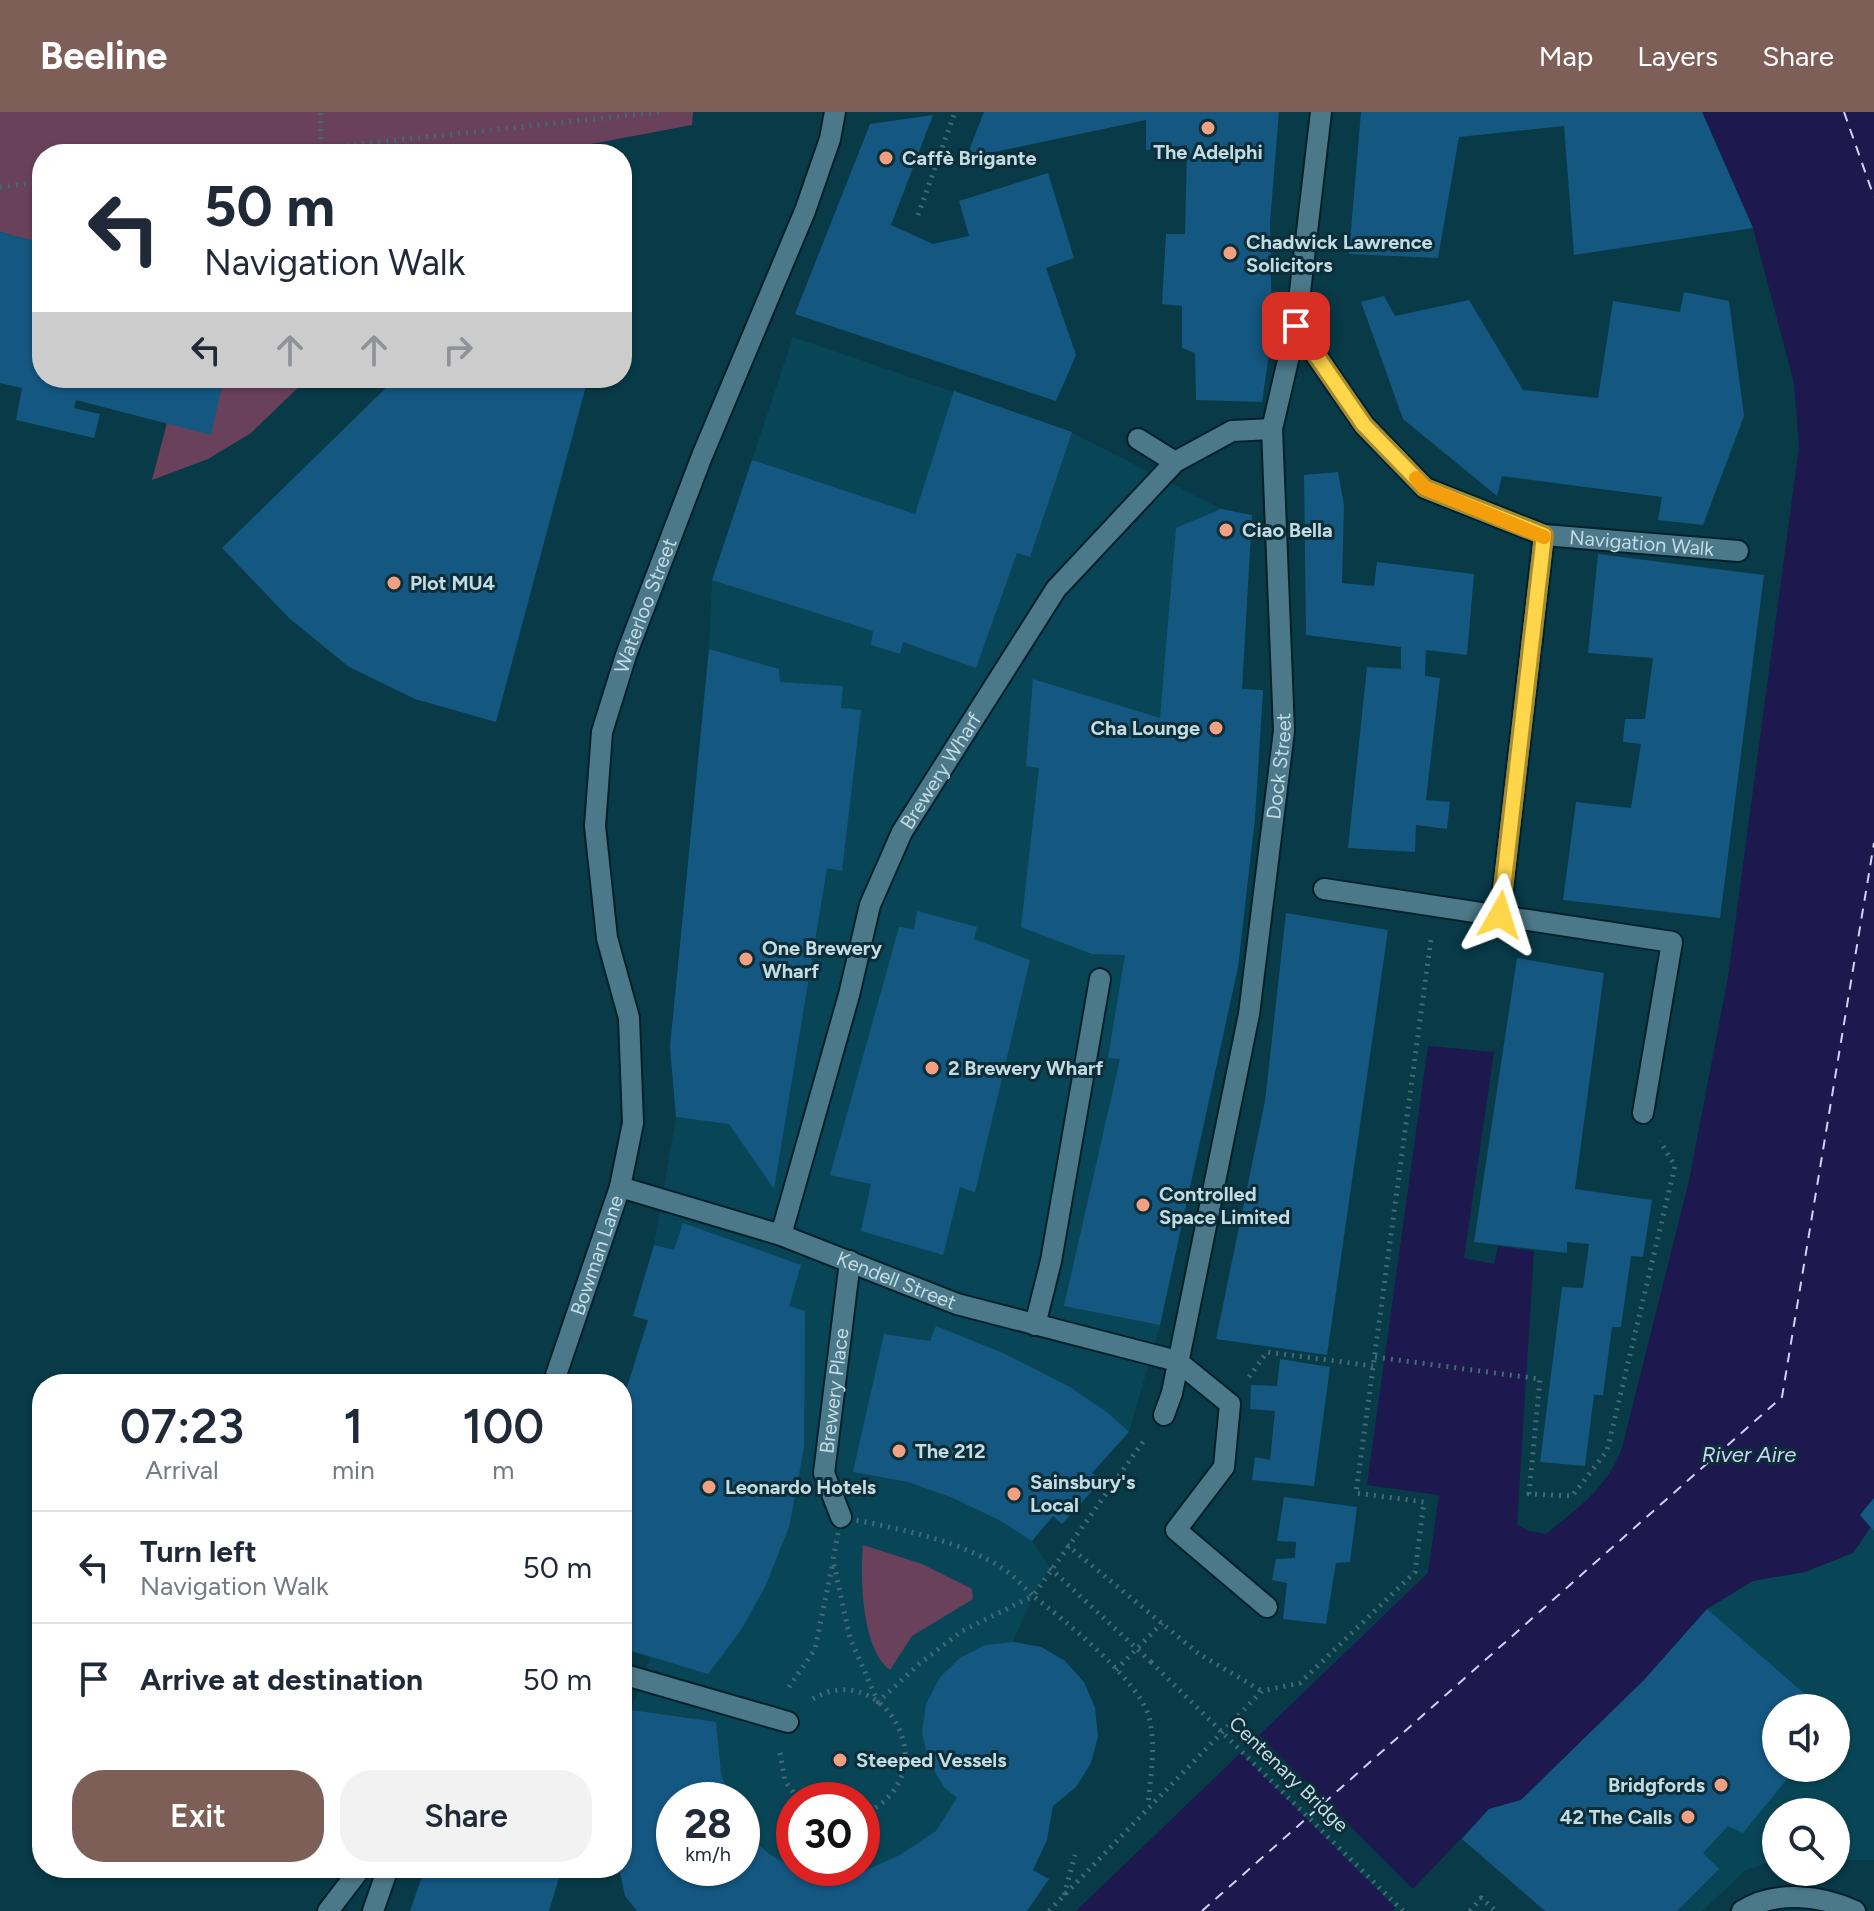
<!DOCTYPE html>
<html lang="en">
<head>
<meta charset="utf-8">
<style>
	body { margin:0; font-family:Figtree,sans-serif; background:#f2f2f3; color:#1f2937; height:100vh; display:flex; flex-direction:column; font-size:30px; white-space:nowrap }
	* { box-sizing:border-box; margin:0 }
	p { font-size:26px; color:#747a83 }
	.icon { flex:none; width:44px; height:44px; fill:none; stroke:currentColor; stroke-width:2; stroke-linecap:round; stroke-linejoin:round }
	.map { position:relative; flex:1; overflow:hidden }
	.panel { position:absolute; left:32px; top:1262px; width:600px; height:504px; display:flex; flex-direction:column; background:#fff; border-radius:32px; box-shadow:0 2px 6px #0004 }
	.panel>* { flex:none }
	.banner { position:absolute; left:32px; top:32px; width:600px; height:244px; border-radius:32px; box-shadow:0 2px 6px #0004; background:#fff; color:#1f2937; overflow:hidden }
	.controls { position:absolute; left:1762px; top:1582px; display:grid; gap:16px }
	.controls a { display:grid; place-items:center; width:88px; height:88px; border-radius:50%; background:#fff; box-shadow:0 2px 6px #0004; font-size:40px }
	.speed { position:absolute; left:656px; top:1670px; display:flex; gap:16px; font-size:40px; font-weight:700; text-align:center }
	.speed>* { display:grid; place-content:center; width:104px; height:104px; border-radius:50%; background:#fff; box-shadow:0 2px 6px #0004; line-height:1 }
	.speed small { font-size:20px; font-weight:400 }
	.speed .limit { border:12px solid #d22; background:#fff; color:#111 }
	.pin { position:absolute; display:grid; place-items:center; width:68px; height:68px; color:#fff; margin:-34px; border-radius:16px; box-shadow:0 4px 12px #0006 }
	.me { position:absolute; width:88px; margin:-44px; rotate:6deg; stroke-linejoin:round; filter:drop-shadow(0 0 6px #0008) }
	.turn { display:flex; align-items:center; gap:28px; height:168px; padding:0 40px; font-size:36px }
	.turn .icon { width:104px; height:104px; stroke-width:2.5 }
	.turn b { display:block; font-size:56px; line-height:68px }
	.lanes { display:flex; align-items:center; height:76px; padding:0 40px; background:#0003; justify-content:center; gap:40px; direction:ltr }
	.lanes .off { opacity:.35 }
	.eta { display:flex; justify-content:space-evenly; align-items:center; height:136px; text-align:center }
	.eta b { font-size:48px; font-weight:600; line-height:56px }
	.primary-button { display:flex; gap:16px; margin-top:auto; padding:16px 40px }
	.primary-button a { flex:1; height:92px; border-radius:32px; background:#7e5f58; color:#fff; font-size:32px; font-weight:600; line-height:92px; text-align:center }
	.primary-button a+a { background:#f2f2f3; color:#1f2937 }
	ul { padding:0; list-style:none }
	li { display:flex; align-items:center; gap:24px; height:112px; padding:0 40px; border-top:2px solid #e0e1e3 }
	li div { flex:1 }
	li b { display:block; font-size:30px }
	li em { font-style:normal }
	header { display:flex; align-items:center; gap:48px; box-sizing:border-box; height:112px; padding:0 40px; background:#7e5f58; color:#fff }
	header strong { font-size:38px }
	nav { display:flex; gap:44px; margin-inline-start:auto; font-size:28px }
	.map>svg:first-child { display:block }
	.built { fill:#084657; fill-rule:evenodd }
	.green { fill:#6a415b }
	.water { fill:#1d184d }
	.pier { fill:#083a48 }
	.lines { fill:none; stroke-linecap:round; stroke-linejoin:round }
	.ferry { stroke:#cfd2f6; stroke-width:2; stroke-dasharray:10 8; stroke-linecap:butt }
	.building { fill:#145781 }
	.minor-casing { stroke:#00202a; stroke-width:24 }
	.path { stroke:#416b77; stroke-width:5; stroke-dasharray:2 6; stroke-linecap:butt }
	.minor { stroke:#4c7989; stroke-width:20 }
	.path-bridge { stroke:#416b77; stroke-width:5; stroke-dasharray:2 6; stroke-linecap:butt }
	.route-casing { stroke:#a68a30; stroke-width:20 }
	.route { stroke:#ffd54a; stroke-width:14 }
	.slow { stroke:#f59e0b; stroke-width:14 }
	.poi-dot { fill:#f2a081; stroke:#0b2e39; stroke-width:3 }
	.labels { text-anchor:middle; stroke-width:6; stroke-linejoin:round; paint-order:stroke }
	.poi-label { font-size:20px; font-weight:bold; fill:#c3dbe3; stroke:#0b2e39; text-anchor:start }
	.street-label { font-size:20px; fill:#c3dbe3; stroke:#0b2e39 }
	.water-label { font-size:22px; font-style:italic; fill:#cfd2f6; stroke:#0b2e39 }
</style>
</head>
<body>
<header>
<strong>Beeline</strong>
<nav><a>Map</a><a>Layers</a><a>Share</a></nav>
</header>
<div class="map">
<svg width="1874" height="1799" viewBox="0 0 1874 1799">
	<rect width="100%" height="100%" fill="#083a48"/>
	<!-- built -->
	<g class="built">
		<path d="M793,225L1071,320L1221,397L1252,403L1242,577L1263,578L1255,706L1238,855L1160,1213L1129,1320L1092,1360L1101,1369L1062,1412L1053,1404L1032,1429L1050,1456L1033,1484L1013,1529L1041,1535L1065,1549L1084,1570L1095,1596L1098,1624L1091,1651L1076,1675L1053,1694L1033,1758L1049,1767L1027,1799H637L622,1756V1639L631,1598L650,1546L622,1536V1291L648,1209L633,1204L654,1133L676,1005L670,935L709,537L712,468ZM674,1688H742V1756H674ZM794,1688H862V1756H794Z"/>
		<path d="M1874,1386V1748H1836V1700H1776V1748L1746,1758L1702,1799H1546L1462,1727L1489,1697L1521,1688L1644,1568L1707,1497L1753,1468L1805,1460ZM1776,1596H1836V1656H1776Z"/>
	</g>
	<!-- green -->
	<g class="green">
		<path d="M0,0H693L692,13L538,42H42V131L0,120Z"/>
		<path d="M231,266H308L251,321L208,347L152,368L167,311L223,269L230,270Z"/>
		<path d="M863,1433L922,1452L972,1477L973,1487L912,1524L890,1558C862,1537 860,1466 863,1433Z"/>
	</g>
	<!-- water -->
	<path class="water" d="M1702,0H1874V1386L1860,1403L1871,1415L1853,1441L1805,1460L1753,1469L1707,1497L1644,1568L1521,1688L1489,1697L1392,1799H1076L1428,1461L1439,1383L1367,1373L1428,934L1494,940L1464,1146L1494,1152L1498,1134L1534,1139L1517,1412L1528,1419L1546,1422C1578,1396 1607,1376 1622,1336L1689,1069L1728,865L1799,335L1794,271L1753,116Z"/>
	<!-- pier -->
	<path class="pier" d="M1257,1621L1416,1780L1398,1798L1239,1639Z"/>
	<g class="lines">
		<!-- ferry -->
		<g class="ferry">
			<path d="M1844,0L1874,85"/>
			<path d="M1202,1799L1782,1285L1874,731"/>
		</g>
	</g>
	<!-- building -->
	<g class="building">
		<path d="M984,0H1279L1270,110L1272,222L1262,290L1196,288L1195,241L1182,236V194L1162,192L1166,122H1185L1187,33L1146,38V8L966,46Z"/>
		<path d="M1361,0H1702L1753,116L1574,143L1564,14L1459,25L1438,146L1349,142Z"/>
		<path d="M933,3L891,113L933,132L969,124L959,89L1048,61L1074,146L1046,156L1076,243L1056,289L795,202L870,12Z"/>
		<path d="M0,120L42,131V266H231V271L223,269L211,323L76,288L74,296L100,302L94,326L16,308L22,276L0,271Z"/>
		<path d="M1684,180L1729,189L1744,304L1703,413L1658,408L1662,385L1502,364L1497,384L1403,307L1361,190L1384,184L1395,204L1469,188L1523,278L1598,286L1613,189L1680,200Z"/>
		<path d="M396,266H588L496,610L415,587L349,555L289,506L222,436Z"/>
		<path d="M954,279L1072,320L1030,445L1017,441L976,556L903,530L900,542L871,533L873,519L712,468L752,348L915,402Z"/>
		<path d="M1338,360L1344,393L1342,471L1374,474L1377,450L1474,462L1467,543L1426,538L1425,564L1440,566L1426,688L1450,690L1447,717L1416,713L1415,740L1348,736L1367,555L1401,557V535L1306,523L1304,363Z"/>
		<path d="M1221,397L1252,403L1242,577L1263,578L1255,706L1238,855L1160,1213L1064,1194L1120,947L1108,946L1125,843L1092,842L1021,815L1039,656L1026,654L1033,567L1160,606L1176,416Z"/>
		<path d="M1598,442L1764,463L1720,806L1563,788L1576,690L1631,696L1641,632L1623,630L1625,607H1645L1653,546L1588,541Z"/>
		<path d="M709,537L779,557L780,570L843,574L841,596L861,598L842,759L827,756L774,1077L729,1012L676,1005L670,935Z"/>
		<path d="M917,799L977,815L974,827L1030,848L975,1080L960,1075L943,1143L861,1119L871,1072L830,1063L899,815L914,817Z"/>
		<path d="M1286,801L1388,818L1327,1243L1216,1227L1265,989Z"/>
		<path d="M1517,846L1604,861L1575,1077L1652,1088L1643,1145L1631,1144L1621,1215H1612L1603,1283H1594L1585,1354L1540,1350L1562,1175L1583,1176L1589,1132L1567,1130V1141L1474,1130Z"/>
		<path d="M683,1111L801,1153L789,1194L805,1199L804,1336L789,1415L765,1475L741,1518L708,1562L622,1536V1291L648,1208L633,1204L654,1133L674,1138Z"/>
		<path d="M936,1214L1003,1241L1070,1275L1108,1301L1129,1320L1092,1361L1101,1369L1062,1412L1053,1404L1032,1429L1001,1409L953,1386L908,1370L853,1360L884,1222L930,1229Z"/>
		<path d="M1280,1247L1330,1255L1314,1374L1252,1368L1255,1345L1270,1348L1275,1299L1250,1297L1251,1273L1277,1274Z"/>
		<path d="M1284,1385L1357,1395L1350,1450L1336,1451L1326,1512L1283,1507L1287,1471L1272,1468L1276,1447L1295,1446L1296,1430L1277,1429Z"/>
		<path d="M1874,1386V1419L1860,1403Z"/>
		<path d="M1707,1497L1821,1596H1776V1656H1796L1743,1721L1728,1714L1703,1741L1719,1757L1677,1799H1545L1462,1727L1489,1697L1521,1688L1644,1568Z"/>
		<path d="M1013,1530L1041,1535L1065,1549L1084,1570L1095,1596L1098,1624L1091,1651L1076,1675L1053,1694L1047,1728L1033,1758L1049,1767L1027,1799H637L625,1784L619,1756L622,1639L631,1598L716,1610L721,1661L730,1688H674V1756H742V1716L769,1742L805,1762L856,1763L900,1743L936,1719L957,1686L944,1675L929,1650L922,1621L926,1592L940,1565L960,1546L985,1533Z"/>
		<path d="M425,1756H562L549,1799H410Z"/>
	</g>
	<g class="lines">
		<!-- minor casing -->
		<g class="minor-casing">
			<g id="minor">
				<path d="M1296,214L1364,313L1425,376L1544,423L1500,803"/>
				<path d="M1138,327L1175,350"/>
				<path id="s1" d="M1544,423L1738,439"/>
				<path d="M1324,777L1672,830L1643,1001"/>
				<path id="s2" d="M620,1075L781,1123L957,1192L1177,1249L1230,1292L1224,1355L1176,1418L1267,1495"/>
				<path id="s3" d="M781,1123L849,883L870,793L902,720L1056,477L1175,350L1232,319L1272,317"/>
				<path d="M1035,1213L1051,1149L1100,867"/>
				<path id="s4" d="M553,1272L620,1075L633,1011L629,906L607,826L595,714L602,620L626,543L702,344L805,99L830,27L835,0"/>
				<path id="s5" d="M1164,1303L1172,1281L1249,902L1284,619L1272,317L1296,214L1321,0"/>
				<path id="s6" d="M841,1405L824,1361L850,1149"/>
				<path d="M622,1562L788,1610"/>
				<path d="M328,1799L361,1756"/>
				<path d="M373,1799L388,1756"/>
				<path d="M1742,1799C1775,1778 1821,1783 1855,1799"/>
			</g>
		</g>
		<!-- path -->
		<g class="path">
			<path d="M321,35V0"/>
			<path d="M267,42L660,0"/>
			<path d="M0,75L42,70"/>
			<path d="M918,103L955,0"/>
			<path d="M1375,1245L1540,1267L1529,1382L1572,1384L1607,1339L1675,1054L1660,1029"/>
			<path d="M1249,1265L1267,1240L1373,1254"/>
			<path d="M1143,1330L1033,1484C1063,1507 1139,1568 1149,1605C1156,1633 1151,1663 1148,1692"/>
			<path d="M841,1405C894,1416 959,1427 1005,1458C1015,1465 1024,1475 1033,1484L962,1519L919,1552L878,1590L850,1526L833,1448Z"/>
			<path d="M1067,1433L1199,1542L1262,1579"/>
			<path d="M1050,1456L1151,1550"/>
			<path d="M1116,1558L1162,1511"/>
			<path d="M789,1575L815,1537L833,1450"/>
			<path d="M813,1587C882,1544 953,1662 862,1703"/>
			<path d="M780,1641L785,1669L799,1688"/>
			<path d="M840,1762V1756"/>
			<path d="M1064,1783L1075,1743"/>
			<path d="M1049,1799L1262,1579L1300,1571L1415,1460L1424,1390L1356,1381L1431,827"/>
			<path d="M1470,1799L1481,1786L1496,1799"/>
		</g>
		<!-- minor -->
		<use href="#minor" class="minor"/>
		<!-- path-bridge -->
		<path class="path-bridge" d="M1151,1550L1403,1799"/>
	</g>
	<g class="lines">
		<!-- route casing -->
		<g class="route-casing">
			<path id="route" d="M1296,214L1364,313L1425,376L1544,423L1500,803"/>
		</g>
		<!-- route -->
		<use href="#route" class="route"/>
		<!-- slow -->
		<path class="slow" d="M1416,366L1425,376L1544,425"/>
	</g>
	<!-- markers -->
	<g class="poi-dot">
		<circle cx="1208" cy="16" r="8"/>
		<circle cx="886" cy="46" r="8"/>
		<circle cx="1230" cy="141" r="8"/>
		<circle cx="1226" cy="418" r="8"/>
		<circle cx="394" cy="471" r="8"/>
		<circle cx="1216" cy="616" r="8"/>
		<circle cx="746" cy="847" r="8"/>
		<circle cx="932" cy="956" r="8"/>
		<circle cx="1143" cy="1093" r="8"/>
		<circle cx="899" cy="1339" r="8"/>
		<circle cx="709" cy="1375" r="8"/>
		<circle cx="1014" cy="1382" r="8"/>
		<circle cx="840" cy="1648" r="8"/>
		<circle cx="1721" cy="1673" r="8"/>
		<circle cx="1688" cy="1705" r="8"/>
	</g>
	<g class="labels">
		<!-- poi labels -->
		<g class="poi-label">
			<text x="1208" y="47" text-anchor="middle">The Adelphi</text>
			<text x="902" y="53">Caffè Brigante</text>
			<text x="1246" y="137">Chadwick Lawrence<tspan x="1246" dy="23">Solicitors</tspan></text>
			<text x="1242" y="425">Ciao Bella</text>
			<text x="410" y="478">Plot MU4</text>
			<text x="1200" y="623" text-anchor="end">Cha Lounge</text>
			<text x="762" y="843">One Brewery<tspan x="762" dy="23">Wharf</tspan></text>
			<text x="948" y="963">2 Brewery Wharf</text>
			<text x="1159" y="1089">Controlled<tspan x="1159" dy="23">Space Limited</tspan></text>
			<text x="915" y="1346">The 212</text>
			<text x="1030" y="1377">Sainsbury's<tspan x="1030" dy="23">Local</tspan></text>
			<text x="725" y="1382">Leonardo Hotels</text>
			<text x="856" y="1655">Steeped Vessels</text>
			<text x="1705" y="1680" text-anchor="end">Bridgfords</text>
			<text x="1672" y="1712" text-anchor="end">42 The Calls</text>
		</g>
		<!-- street labels -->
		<g class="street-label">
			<text dy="7" stroke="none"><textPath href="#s1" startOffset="98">Navigation Walk</textPath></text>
			<text dy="7" stroke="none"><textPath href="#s4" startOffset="802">Waterloo Street</textPath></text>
			<text dy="7" stroke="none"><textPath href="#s5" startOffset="660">Dock Street</textPath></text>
			<text dy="7" stroke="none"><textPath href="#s3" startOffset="494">Brewery Wharf</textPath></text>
			<text dy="7" stroke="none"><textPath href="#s4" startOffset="136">Bowman Lane</textPath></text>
			<text dy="7" stroke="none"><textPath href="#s2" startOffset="292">Kendell Street</textPath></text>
			<text dy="7" stroke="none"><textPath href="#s6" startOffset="130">Brewery Place</textPath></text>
			<text transform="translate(1289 1662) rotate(44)" y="7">Centenary Bridge</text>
		</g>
		<!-- water labels -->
		<g class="water-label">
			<text x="1749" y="1350">River Aire</text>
		</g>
	</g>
</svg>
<div class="controls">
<a><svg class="icon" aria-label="sound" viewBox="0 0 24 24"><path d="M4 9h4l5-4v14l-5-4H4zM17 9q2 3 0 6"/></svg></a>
<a><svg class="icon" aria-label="search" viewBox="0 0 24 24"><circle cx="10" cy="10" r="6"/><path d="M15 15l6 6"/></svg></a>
</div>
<div class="speed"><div>28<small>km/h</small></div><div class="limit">30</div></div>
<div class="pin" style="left:1296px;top:214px;background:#d93025"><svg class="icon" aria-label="arrive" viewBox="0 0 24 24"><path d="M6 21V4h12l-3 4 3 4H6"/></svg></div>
<svg class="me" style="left:1500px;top:803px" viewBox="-20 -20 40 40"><path d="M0-17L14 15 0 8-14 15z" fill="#ffd54a" stroke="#fff" stroke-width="4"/></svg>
<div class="banner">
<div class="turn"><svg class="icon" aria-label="left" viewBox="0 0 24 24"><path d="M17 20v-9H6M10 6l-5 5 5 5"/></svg><div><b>50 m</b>Navigation Walk</div></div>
<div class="lanes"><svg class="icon" aria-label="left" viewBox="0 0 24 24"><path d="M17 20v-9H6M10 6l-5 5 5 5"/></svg><svg class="icon off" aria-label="ahead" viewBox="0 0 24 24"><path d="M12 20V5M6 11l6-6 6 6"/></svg><svg class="icon off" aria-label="ahead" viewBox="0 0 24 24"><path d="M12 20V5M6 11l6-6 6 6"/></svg><svg class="icon off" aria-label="right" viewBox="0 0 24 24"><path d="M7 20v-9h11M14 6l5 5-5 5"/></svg></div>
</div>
<section class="panel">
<div class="eta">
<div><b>07:23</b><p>Arrival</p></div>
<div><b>1</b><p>min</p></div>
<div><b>100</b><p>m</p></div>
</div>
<ul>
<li><svg class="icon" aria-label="left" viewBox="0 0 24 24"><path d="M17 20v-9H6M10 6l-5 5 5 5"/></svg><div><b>Turn left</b><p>Navigation Walk</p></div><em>50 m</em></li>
<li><svg class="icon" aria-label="arrive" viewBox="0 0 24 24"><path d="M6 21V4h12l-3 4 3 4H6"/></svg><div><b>Arrive at destination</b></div><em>50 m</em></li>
</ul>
<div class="primary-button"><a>Exit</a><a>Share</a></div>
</section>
</div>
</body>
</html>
